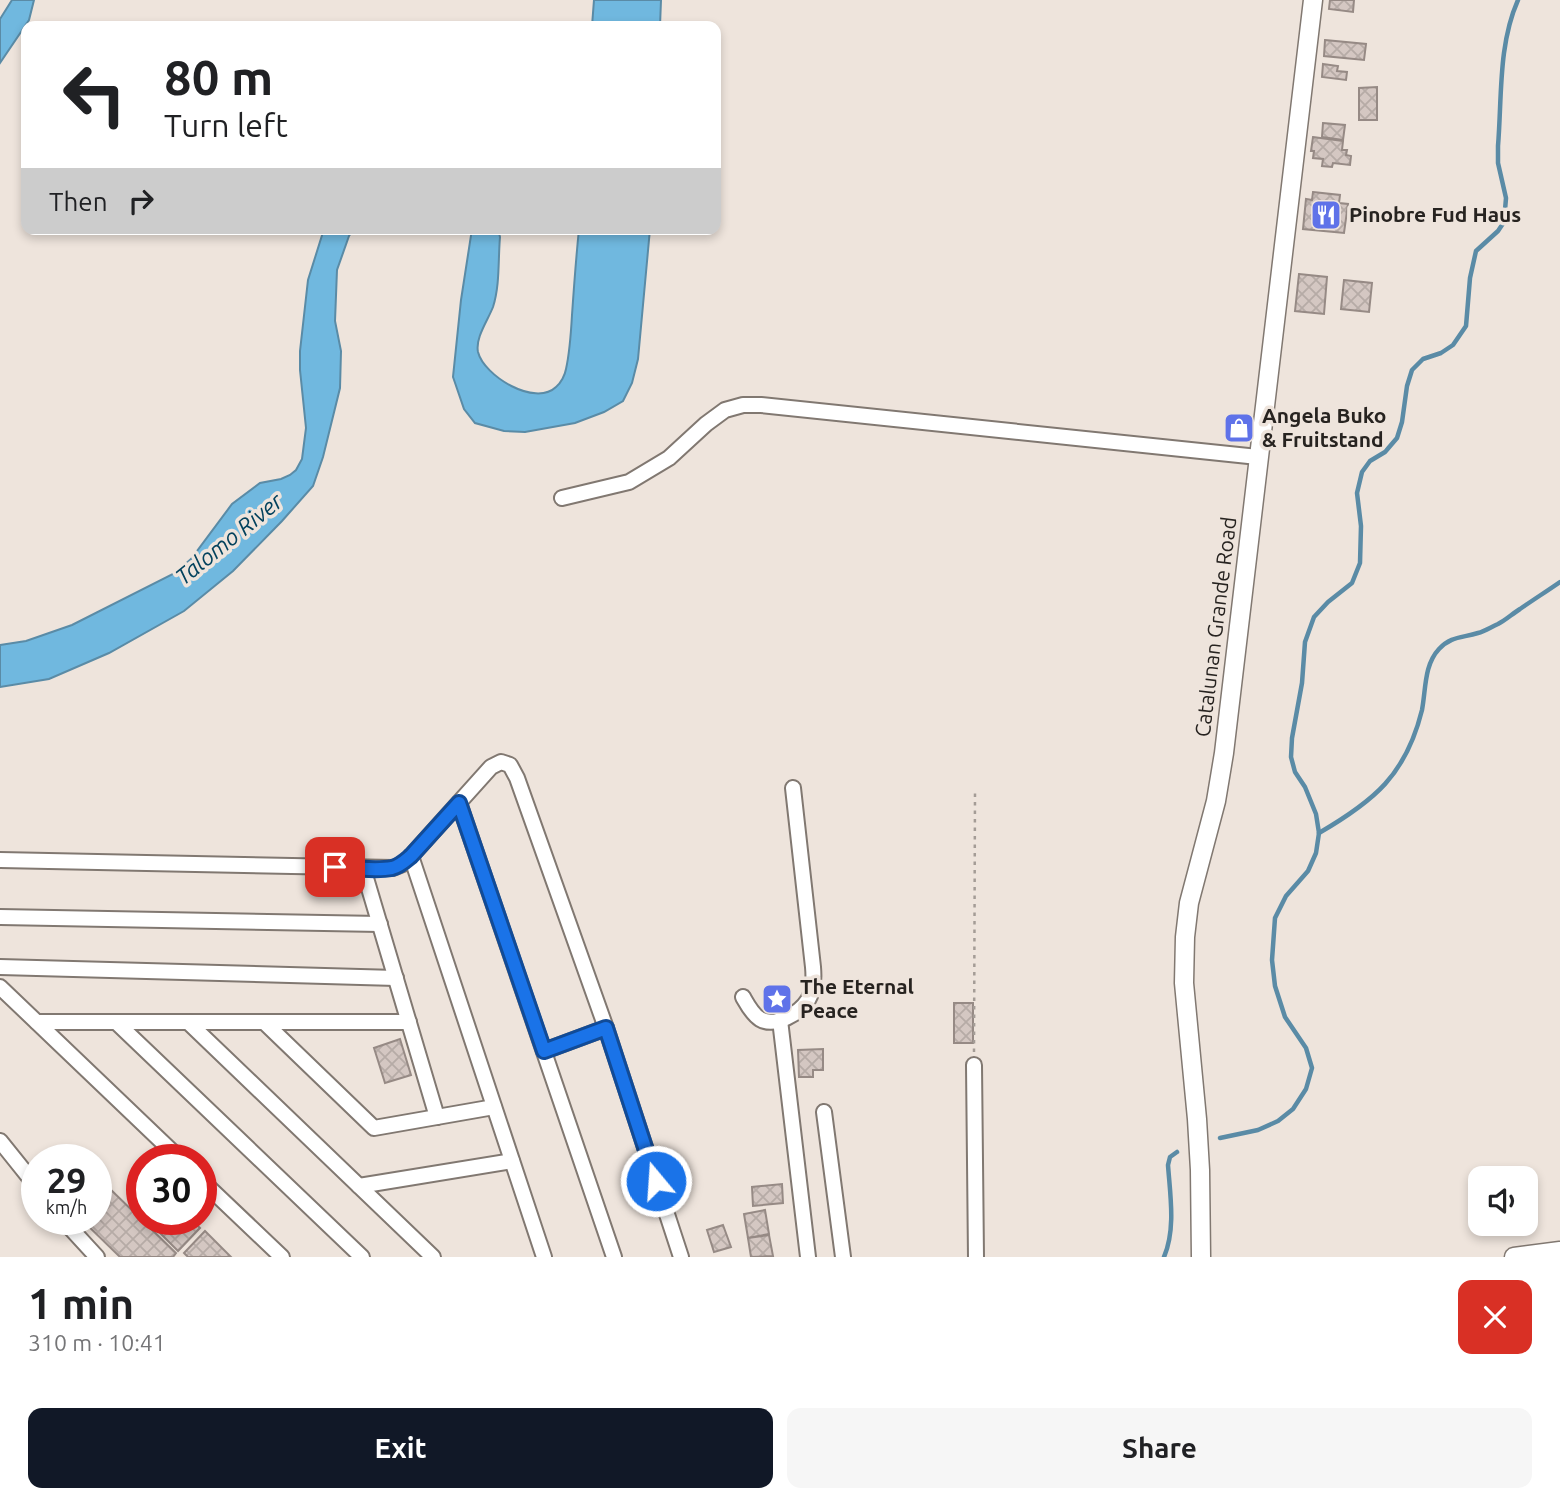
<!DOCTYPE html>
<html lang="en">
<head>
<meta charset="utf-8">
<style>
	body { margin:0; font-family:Ubuntu,sans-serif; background:#f6f6f6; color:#202124; height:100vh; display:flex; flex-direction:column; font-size:26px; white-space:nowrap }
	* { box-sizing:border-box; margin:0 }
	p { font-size:23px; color:#757577 }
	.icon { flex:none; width:38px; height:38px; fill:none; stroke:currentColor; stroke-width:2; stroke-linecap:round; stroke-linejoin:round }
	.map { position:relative; height:1257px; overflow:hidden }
	.panel { display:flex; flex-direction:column; background:#fff; flex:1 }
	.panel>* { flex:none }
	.banner { position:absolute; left:21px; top:21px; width:700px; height:214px; border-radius:14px; box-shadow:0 4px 10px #0003; background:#fff; color:#202124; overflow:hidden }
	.tools { position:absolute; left:1468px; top:1166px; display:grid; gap:14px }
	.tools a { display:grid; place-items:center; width:70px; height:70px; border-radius:14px; background:#fff; box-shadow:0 4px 10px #0003; font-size:35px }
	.speed { position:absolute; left:21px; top:1144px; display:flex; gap:14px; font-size:35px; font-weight:700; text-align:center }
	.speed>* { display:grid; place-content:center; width:91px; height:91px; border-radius:50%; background:#fff; box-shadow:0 4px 10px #0003; line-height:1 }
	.speed small { font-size:18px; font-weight:400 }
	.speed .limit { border:10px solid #d22; background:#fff; color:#111 }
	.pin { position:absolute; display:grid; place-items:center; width:60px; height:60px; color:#fff; margin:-30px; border-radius:14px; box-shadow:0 4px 10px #0006 }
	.me { position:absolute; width:77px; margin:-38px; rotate:342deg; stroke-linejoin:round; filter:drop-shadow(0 0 5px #0008) }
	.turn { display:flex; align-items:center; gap:24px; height:147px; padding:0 28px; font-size:32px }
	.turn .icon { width:91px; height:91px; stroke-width:2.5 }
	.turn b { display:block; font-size:49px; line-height:60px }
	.then { display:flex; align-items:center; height:66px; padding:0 28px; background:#0003; gap:14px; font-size:26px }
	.round { display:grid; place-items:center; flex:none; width:74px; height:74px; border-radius:14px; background:#f6f6f6 }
	.overview { display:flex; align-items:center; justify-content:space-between; height:119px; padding:0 28px }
	h1 { font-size:42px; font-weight:700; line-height:52px }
	.cta { display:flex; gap:14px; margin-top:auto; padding:14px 28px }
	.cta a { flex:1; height:80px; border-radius:14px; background:#111827; color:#fff; font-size:28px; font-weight:700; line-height:80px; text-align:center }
	.cta a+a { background:#f6f6f6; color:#202124 }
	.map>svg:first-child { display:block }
	.water { fill:#70b8df; stroke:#5a8ba6; stroke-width:2 }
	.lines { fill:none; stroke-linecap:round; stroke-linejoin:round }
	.stream { stroke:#5a8ba6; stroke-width:4.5 }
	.building { fill:url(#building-cross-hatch); stroke:#968a85; stroke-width:2 }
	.minor-casing { stroke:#817871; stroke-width:18 }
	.major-casing { stroke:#817871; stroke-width:21 }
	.path { stroke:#a49c96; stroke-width:2.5; stroke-dasharray:3.5 5; stroke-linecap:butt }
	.minor { stroke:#fff; stroke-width:14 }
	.major { stroke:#fff; stroke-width:18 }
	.route-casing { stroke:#114b97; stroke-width:18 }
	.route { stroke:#1a73e8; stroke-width:12 }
	.labels { text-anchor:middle; stroke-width:7; stroke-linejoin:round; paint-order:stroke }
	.poi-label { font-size:21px; font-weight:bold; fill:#272320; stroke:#eee4dc; text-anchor:start }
	.street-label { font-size:21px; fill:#272320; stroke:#eee4dc }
	.water-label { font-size:23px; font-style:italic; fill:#03425d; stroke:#eee4dc }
</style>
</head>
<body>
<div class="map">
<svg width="1560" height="1257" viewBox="0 0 1560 1257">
	<defs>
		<pattern id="building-cross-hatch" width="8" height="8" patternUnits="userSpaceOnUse" patternTransform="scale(1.75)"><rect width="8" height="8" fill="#d4c7c2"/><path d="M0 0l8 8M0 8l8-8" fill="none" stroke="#b6aba6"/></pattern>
	</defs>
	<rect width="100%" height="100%" fill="#eee4dc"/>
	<!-- water -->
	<g class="water">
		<path d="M12,0H34L29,20L0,63V19Z"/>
		<path d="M594,0H661L660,26H592Z"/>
		<path d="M324,229H354L349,236L337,270L335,321L341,351L340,388L323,457L313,486L282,521L233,571L184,611L109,653L49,679L0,687V645L26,641L72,625L175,573L191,559L232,504L260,483L281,479L290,475L296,470L302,459L306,428L300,370V351L308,280Z"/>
		<path d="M472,229H498L500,237C498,260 500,285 493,307C488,320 475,338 478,352C484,376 535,407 556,387C561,383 565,375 566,369C570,351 571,333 572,315C574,286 576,258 579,229H650L638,359L632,383L623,401L604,412L575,423L525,432L504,431L475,423L464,409L453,377L461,300Z"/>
	</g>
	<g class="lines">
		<!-- stream -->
		<g class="stream">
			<path d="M1319,833C1374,801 1406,775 1422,710C1426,689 1424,665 1439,649C1451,636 1462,638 1478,633C1485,631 1491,627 1498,624C1506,620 1512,614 1520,609C1533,600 1547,591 1560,582"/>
			<path d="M1220,1138L1258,1130L1278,1121L1293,1109L1306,1089L1312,1068L1306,1048L1285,1017L1275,986L1272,960L1275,918L1286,896L1308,871L1316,853L1319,833L1316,814L1305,787L1295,772L1291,757L1292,738L1302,683L1305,642L1314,617L1328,602L1352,583L1360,563L1361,526L1357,493L1362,472L1370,461L1385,452L1397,438L1402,422L1407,386L1412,370L1423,359L1441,353L1453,345L1466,326L1470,278L1476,251L1498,231L1504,222L1506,198L1498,163V146C1502,98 1498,45 1518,0"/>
			<path d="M1164,1257C1176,1229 1170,1194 1168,1165L1170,1157L1177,1152"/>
		</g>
	</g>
	<!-- building -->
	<g class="building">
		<path d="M1330,0H1354L1353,12L1329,9Z"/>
		<path d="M1325,40L1366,44L1364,60L1324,56Z"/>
		<path d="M1323,64L1338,66L1337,71L1347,72L1346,80L1322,77Z"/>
		<path d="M1377,87V120H1359V88Z"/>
		<path d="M1323,123L1345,125L1343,140L1322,137Z"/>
		<path d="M1313,137L1343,141L1342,150H1347L1346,155L1351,156L1350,165L1333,163L1332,167L1322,166L1323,159L1313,158L1314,151H1311Z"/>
		<path d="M1313,192L1340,195L1339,203L1348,204L1344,233L1303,229L1306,199L1312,200Z"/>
		<path d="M1299,274L1327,277L1324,314L1295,311Z"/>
		<path d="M1344,280L1372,283L1369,312L1341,309Z"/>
		<rect x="954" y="1003" width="19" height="40"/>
		<path d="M400,1039L411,1075L385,1083L374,1048Z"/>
		<path d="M823,1049V1070H813V1077H799L798,1050Z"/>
		<path d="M782,1184L783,1203L753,1206L752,1187Z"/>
		<path d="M107,1186L176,1253L173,1257H120L82,1220H96V1198Z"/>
		<path d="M765,1210L769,1234L748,1238L744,1214Z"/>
		<path d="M147,1220H192L200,1228L178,1251Z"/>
		<path d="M723,1225L731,1247L714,1252L707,1230Z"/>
		<path d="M205,1231L231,1257H188L184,1253Z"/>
		<path d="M769,1235L773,1256L751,1257L748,1238Z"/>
	</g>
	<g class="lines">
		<!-- minor casing -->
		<g class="minor-casing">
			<g id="minor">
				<path d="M562,498L629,482L669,458L706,424L725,410L743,405H761L1258,457"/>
				<path d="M459,803L614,1257"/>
				<path d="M411,856L544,1257"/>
				<path d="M0,860L393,868L403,864L411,856L491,767L501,762L510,765L517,778L606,1028L681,1257"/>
				<path d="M363,868L437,1117"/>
				<path d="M0,917L380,924"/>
				<path d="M0,967L396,978"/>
				<path d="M0,987L181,1160"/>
				<path d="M743,997C747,1004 752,1014 760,1019C775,1028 800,1013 808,1000C814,990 814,978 813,967L793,788"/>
				<path d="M780,1020L808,1257"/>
				<path d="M37,1022H409"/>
				<path d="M116,1022L362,1257"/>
				<path d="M188,1022L433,1257"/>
				<path d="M264,1022L374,1128L494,1107"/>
				<path d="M544,1051L606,1028"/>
				<path d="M974,1065L976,1257"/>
				<path d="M824,1112L843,1257"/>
				<path d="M0,1141L37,1187"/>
				<path d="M201,1180L282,1257"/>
				<path d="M359,1186L512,1161"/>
				<path d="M63,1220L97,1257"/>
			</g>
		</g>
		<!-- major casing -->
		<g class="major-casing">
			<g id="major">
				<path d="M1201,1257L1200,1170L1197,1119L1184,983L1185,937L1189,903L1216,801L1224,753L1313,0"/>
				<path d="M1514,1257L1560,1251"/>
			</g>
		</g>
		<!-- path -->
		<path class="path" d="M974,1052L975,793"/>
		<!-- minor -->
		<use href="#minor" class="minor"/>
		<!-- major -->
		<use href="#major" class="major"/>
	</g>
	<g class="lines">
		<!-- route casing -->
		<g class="route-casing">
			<path id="route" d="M335,867C352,868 376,871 392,868C400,866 405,861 411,856L459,803L544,1051L606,1028L656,1181"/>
		</g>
		<!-- route -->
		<use href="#route" class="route"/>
	</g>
	<!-- icons -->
	<defs>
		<g id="restaurant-square" transform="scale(1.575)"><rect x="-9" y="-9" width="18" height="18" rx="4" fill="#5f72e9" stroke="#eee4dc"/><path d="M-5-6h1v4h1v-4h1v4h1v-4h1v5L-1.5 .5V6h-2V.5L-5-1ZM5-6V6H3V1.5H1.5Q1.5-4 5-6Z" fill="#fff"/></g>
		<g id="shop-square" transform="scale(1.575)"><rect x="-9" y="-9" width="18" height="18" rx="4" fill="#5f72e9" stroke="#eee4dc"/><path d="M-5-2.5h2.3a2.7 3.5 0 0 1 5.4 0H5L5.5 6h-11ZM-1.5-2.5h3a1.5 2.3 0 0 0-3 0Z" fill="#fff"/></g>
		<g id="sight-square" transform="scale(1.575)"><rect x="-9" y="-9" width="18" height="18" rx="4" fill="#5f72e9" stroke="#eee4dc"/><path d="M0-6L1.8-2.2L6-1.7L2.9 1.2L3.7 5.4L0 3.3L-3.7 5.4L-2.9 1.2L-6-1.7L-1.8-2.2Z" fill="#fff"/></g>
	</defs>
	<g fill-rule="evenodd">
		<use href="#restaurant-square" x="1326" y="215"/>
		<use href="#shop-square" x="1239" y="428"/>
		<use href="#sight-square" x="777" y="999"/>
	</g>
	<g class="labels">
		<!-- poi labels -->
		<g class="poi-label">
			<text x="1349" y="222">Pinobre Fud Haus</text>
			<text x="1262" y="423">Angela Buko<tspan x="1262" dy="24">&amp; Fruitstand</tspan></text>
			<text x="800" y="994">The Eternal<tspan x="800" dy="24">Peace</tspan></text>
		</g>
		<!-- street labels -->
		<g class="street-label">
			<text transform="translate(1216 627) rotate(-83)" y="7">Catalunan Grande Road</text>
		</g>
		<!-- water labels -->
		<g class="water-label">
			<text transform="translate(229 539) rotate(-39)" y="8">Talomo River</text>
		</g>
	</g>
</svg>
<div class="tools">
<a><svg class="icon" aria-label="sound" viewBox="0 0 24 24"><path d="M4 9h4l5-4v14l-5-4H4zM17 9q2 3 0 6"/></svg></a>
</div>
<div class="speed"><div>29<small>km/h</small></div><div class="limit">30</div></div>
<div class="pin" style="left:335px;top:867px;background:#d93025"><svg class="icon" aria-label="arrive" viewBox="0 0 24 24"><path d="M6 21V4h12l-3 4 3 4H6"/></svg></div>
<svg class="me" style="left:656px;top:1181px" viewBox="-20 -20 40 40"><circle r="17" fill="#1a73e8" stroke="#fff" stroke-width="3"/><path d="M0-11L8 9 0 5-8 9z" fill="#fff"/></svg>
<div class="banner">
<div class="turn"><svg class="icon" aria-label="left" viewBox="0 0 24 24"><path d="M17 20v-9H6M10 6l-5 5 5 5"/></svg><div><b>80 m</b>Turn left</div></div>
<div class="then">Then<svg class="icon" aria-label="right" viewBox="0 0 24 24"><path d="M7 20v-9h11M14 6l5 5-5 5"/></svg></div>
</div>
</div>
<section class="panel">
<div class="overview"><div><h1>1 min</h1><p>310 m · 10:41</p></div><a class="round" style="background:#d93025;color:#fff"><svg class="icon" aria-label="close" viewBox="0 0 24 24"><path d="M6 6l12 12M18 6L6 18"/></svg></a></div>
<div class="cta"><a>Exit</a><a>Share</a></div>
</section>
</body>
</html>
